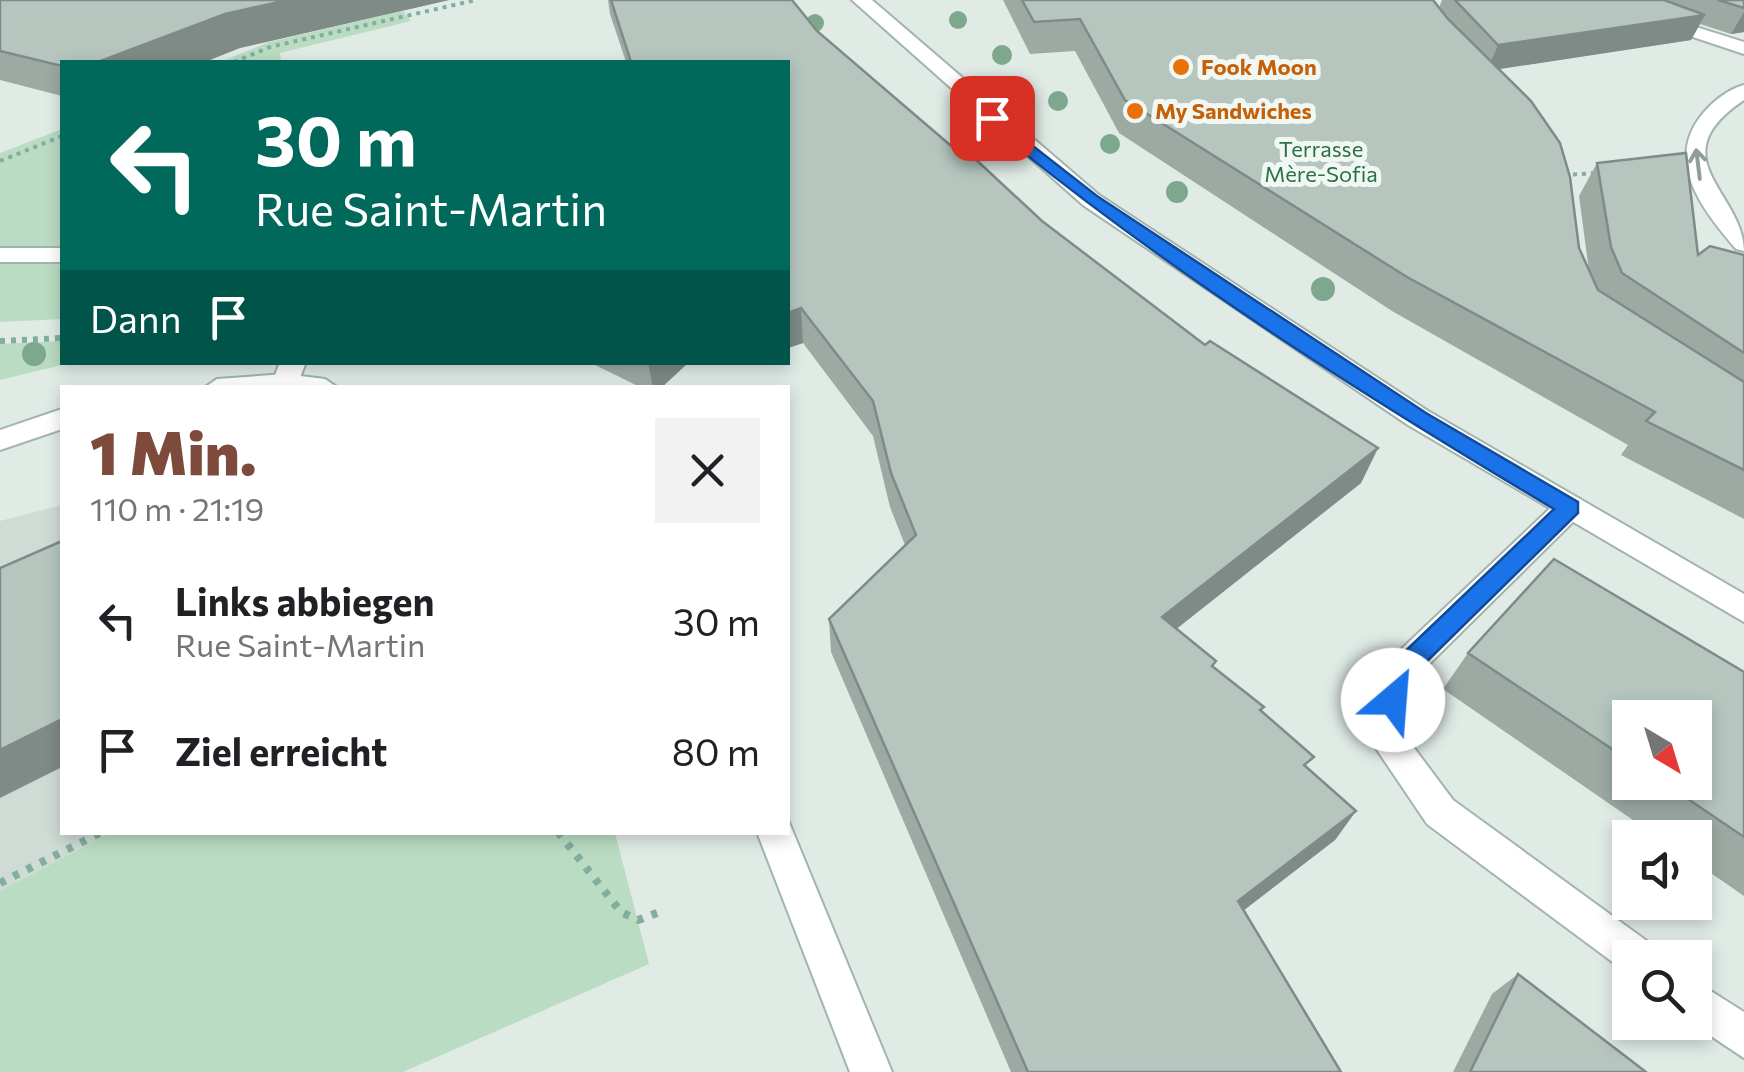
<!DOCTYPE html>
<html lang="de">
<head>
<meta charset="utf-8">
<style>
	body { margin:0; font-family:Commissioner,sans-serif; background:#f2f2f2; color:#202124; height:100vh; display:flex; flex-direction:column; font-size:38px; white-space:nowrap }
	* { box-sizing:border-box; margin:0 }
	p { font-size:32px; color:#757577 }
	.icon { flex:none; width:55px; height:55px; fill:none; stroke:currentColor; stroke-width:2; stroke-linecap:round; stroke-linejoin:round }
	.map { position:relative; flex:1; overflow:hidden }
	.details { position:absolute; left:60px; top:385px; width:730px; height:450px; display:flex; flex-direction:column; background:#fff; border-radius:0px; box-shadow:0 5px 15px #0003 }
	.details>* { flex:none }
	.guide { position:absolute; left:60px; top:60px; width:730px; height:305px; border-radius:0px; box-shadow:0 5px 15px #0003; background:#00695c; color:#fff; overflow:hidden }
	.needle { width:65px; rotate:142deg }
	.fabs { position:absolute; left:1612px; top:700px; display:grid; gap:20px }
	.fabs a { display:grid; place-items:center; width:100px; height:100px; border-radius:0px; background:#fff; box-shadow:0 5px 15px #0003; font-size:50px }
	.pin { position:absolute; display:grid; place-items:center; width:85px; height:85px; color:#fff; margin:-42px; border-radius:20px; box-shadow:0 5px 15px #0006 }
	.me { position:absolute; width:110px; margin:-55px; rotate:27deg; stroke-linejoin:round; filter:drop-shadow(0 0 8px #0008) }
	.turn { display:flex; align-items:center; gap:35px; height:210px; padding:0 30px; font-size:45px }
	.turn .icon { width:130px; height:130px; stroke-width:2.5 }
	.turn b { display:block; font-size:70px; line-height:85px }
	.then { display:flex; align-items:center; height:95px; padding:0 30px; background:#0003; gap:20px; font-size:38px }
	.round { display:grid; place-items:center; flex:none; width:105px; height:105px; border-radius:0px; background:#f2f2f2 }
	.headline { display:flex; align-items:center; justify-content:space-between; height:170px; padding:0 30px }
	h1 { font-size:60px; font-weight:800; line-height:75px; color:#7d4a3c }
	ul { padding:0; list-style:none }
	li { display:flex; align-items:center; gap:30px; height:130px; padding:0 30px }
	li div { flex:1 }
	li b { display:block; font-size:38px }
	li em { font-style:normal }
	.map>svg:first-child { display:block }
	.built { fill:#cfdbd5 }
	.green { fill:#badcc2 }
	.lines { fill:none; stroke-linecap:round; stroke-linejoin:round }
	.pedestrian-casing { stroke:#a3b3ad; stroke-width:4 }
	.minor-casing { stroke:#a3b3ad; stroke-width:4 }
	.tertiary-casing { stroke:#a3b3ad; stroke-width:4 }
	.secondary-casing { stroke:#9fb6ae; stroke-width:4 }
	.path-far2 { stroke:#81ae9f; stroke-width:4; stroke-dasharray:4 5; stroke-linecap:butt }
	.path-far1 { stroke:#81ae9f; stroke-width:6; stroke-dasharray:5 6; stroke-linecap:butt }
	.path { stroke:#81ae9f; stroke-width:8; stroke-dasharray:6 9; stroke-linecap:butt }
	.pedestrian { fill:#fff; fill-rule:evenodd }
	.minor { fill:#fff; fill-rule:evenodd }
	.tertiary { fill:#fff; fill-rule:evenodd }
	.secondary { fill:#fff; fill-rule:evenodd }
	.tree { fill:#7da88e }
	.wall { fill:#9daaa4; fill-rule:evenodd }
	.shaded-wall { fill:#7f8b86 }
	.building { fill:#b6c6bf; stroke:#7f8b86; stroke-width:2.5 }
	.oneway { stroke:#909d9a }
	.route { fill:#1a73e8; stroke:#114b97; stroke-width:2.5 }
	.food-dot { fill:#e8710a; stroke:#f1f8f4; stroke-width:4 }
	.labels { text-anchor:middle; stroke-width:10; stroke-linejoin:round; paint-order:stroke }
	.far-food-label { font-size:22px; font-weight:bold; fill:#c56008; stroke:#f1f8f4; text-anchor:start }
	.far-park-label { font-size:22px; fill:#2c7146; stroke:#f1f8f4 }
</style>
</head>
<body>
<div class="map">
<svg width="1744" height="1072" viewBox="0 0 1744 1072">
	<rect width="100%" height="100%" fill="#e0ebe6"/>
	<!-- built -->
	<path class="built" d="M62,505V832L110,833L0,891V521Z"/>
	<!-- green -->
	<g class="green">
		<path d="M403,11L411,21L280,53L281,62H220L269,42Z"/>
		<path d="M62,129V319L0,322V153Z"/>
		<path d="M62,341V362L70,363L0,380V344Z"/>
		<path d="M110,833H615L649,964L403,1072H0V891Z"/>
	</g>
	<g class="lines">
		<!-- pedestrian casing -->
		<g class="pedestrian-casing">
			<g id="pedestrian">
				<rect x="0" y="248" width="62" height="14"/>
				<path d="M280,362H306L296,388H274L272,383Z"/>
			</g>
		</g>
		<!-- minor casing -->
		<g class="minor-casing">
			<g id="minor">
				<path d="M1582,0H1610L1744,42V54Z"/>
				<path d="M1744,85V100C1657,158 1744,193 1744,251L1736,249C1702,209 1662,159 1705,111C1715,100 1729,89 1744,85Z"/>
				<path d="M1570,496L1580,499L1585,507L1580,515L1418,675L1400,729L1453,800L1651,944L1657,958H1630V975L1427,824L1365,732L1392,658L1560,499Z"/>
				<path d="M1695,981L1744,1012V1058L1690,1022H1695Z"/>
			</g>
		</g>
		<!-- tertiary casing -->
		<g class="tertiary-casing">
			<path id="tertiary" d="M852,0H872L1099,195L1428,411L1744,594V622L1408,425L1083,205Z"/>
		</g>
		<!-- secondary casing -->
		<g class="secondary-casing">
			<g id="secondary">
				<path d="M285,374L325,379L338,388H204L217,379Z"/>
				<path d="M62,409V429L0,450V430Z"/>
				<path d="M788,820L793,832L892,1072H850L757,832H788Z"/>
			</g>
		</g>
		<!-- path-far2 -->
		<g class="path-far2">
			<path d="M234,62L270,47L476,0"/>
			<path d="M0,161L62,136"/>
			<path d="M1564,175L1597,173"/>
		</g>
		<!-- path-far1 -->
		<path class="path-far1" d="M0,341L62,338"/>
		<!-- path -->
		<g class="path">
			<path d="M558,832L621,912L638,920L665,910"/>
			<path d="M0,883L102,832"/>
		</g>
		<!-- pedestrian -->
		<use href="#pedestrian" class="pedestrian"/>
		<!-- minor -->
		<use href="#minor" class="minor"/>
		<!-- tertiary -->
		<use href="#tertiary" class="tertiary"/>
		<!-- secondary -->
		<use href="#secondary" class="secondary"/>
	</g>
	<!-- trees -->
	<g class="tree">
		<circle cx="958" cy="20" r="9"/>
		<circle cx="815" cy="23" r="9"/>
		<circle cx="1002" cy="55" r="10"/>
		<circle cx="1058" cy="101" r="10"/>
		<circle cx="1110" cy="144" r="10"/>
		<circle cx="1177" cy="192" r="11"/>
		<circle cx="1323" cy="289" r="12"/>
		<circle cx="34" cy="354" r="12"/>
	</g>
	<!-- wall -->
	<g class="wall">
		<path d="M0,0H449L240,48L62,62V96L0,80Z"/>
		<path d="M608,0H792L817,31L1042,221L1205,345L1378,448L1361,483L1176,629L1214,668L1262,712L1307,768L1356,811L1335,840L1244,910L1341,1072H1011L831,652L829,619L905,545L890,507L873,436L803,343L788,348V62H626L610,14Z"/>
		<path d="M1003,0H1433L1439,8L1442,0H1744V32L1731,34L1700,24L1691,40L1498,69L1589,271L1579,196L1597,163L1698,255H1744V519L1621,455L1628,445L1392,311L1119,133L1075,51L1030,54Z"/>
		<path d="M589,362H689L661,388H642Z"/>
		<path d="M1468,653L1744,672V896L1695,862V838H1659L1443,689ZM1630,718L1695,782H1630Z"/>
		<path d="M1518,974L1646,1072H1453L1492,994Z"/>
	</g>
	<!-- shaded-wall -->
	<g class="shaded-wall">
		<path d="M288,0H449L240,48L205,62H98L225,14Z"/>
		<path d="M1744,12V32L1731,34Z"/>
		<path d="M1705,15L1691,40L1487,71L1498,45Z"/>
		<path d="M801,308L803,343L788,348V313Z"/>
		<path d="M648,362H689L661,388H653Z"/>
		<path d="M1378,448L1361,483L1151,649L1162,617Z"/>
		<path d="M62,719V767L0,798V750Z"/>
		<path d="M1356,811L1335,840L1222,927L1238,901Z"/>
	</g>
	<!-- building -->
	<g class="building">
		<path d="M0,0H288L225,14L98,62H62V66L0,51Z"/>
		<path d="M611,0H792L817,31L964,157L971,155L1042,221L1205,345L1210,341L1378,448L1162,617L1216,661L1212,666L1264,707L1260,710L1314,757L1304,765L1356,811L1238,901L1341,1072H1028L829,619L916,535L891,473L873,401L801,308L788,313V62H631Z"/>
		<path d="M1022,0H1433L1448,19L1531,101L1560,143L1570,177L1579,248L1598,290L1744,382V470L1646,421L1655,412L1407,277L1125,100L1080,19L1034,22Z"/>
		<path d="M1455,0H1664L1705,15L1498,45Z"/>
		<path d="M1718,0H1744V8Z"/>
		<path d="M1686,153L1698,255L1710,246L1744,255V353L1622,273L1611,247L1597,163Z"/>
		<path d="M62,541V719L0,750V568Z"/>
		<path d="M1554,559L1744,672V837L1663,782H1695V718H1630V761L1468,653Z"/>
		<path d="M1518,974L1646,1072H1470Z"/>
	</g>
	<!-- one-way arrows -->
	<defs><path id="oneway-shaft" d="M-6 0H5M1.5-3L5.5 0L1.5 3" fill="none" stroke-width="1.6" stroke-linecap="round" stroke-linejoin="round" transform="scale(2.5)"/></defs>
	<use class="oneway" href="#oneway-shaft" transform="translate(1698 164) rotate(-97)"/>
	<!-- route -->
	<path class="route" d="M992,114L1097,196L1426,413L1578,502V513L1414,674L1402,708H1384L1380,700L1395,661L1554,509C1358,392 1162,268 986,122V115Z"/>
	<!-- markers -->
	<g class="food-dot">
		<circle cx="1181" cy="67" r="10"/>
		<circle cx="1135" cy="111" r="10"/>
	</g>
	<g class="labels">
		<!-- far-food labels -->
		<g class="far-food-label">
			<text x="1201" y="75">Fook Moon</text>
			<text x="1155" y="119">My Sandwiches</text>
		</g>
		<!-- far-park labels -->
		<g class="far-park-label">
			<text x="1321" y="157">Terrasse<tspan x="1321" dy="25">Mère-Sofia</tspan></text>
		</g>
	</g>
</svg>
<div class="fabs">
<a><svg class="needle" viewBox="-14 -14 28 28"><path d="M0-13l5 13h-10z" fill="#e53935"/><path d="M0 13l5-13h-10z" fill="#757577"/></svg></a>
<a><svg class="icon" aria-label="sound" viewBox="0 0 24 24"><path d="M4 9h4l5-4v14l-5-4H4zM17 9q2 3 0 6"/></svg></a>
<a><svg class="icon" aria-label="search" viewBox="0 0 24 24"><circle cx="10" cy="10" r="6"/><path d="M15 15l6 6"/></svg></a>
</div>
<div class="pin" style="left:992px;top:118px;background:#d93025"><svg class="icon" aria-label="arrive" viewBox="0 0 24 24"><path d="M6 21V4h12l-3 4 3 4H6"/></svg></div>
<svg class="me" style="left:1393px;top:700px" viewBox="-20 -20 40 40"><circle r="19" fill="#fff"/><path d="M0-13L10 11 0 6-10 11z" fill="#1a73e8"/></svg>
<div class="guide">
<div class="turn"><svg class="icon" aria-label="left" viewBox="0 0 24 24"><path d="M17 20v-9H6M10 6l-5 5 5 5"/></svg><div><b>30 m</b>Rue Saint-Martin</div></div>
<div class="then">Dann<svg class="icon" aria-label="arrive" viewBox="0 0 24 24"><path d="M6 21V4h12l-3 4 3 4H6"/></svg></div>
</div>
<section class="details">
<div class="headline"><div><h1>1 Min.</h1><p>110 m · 21:19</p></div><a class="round"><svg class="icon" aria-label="close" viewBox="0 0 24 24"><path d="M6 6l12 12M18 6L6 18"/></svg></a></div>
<ul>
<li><svg class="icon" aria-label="left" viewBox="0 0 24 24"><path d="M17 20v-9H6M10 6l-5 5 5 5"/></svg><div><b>Links abbiegen</b><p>Rue Saint-Martin</p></div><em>30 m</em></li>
<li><svg class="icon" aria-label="arrive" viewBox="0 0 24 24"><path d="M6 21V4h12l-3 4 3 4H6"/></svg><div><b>Ziel erreicht</b></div><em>80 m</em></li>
</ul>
</section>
</div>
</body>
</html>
